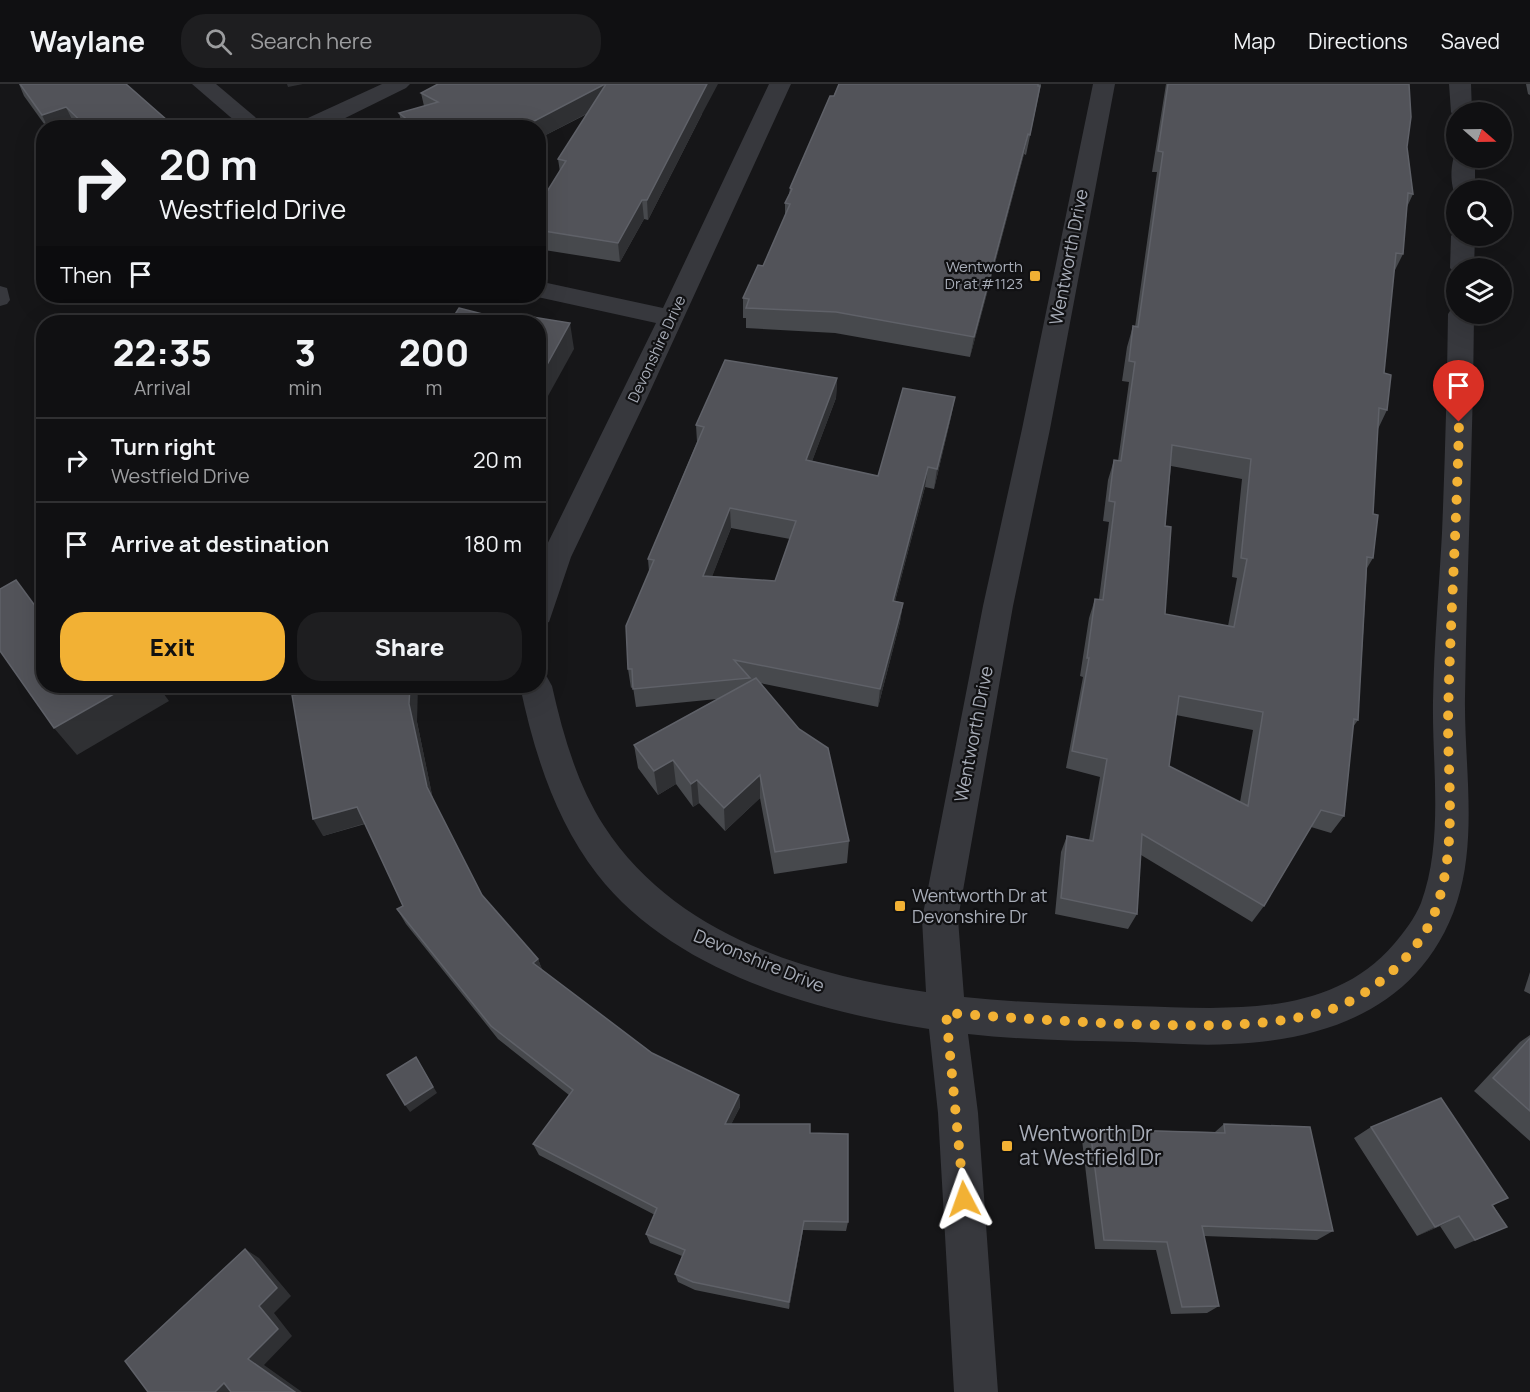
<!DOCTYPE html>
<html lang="en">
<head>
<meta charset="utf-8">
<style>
	body { margin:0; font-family:Manrope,sans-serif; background:#1e1e20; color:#f1f3f6; height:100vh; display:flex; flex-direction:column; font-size:22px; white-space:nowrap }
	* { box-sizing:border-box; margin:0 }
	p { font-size:20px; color:#9c9d9f }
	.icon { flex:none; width:33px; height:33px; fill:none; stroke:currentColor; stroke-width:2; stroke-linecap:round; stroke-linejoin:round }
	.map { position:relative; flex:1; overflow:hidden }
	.sheet { position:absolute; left:36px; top:231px; width:510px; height:378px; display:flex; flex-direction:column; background:#101012; border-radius:24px; box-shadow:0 6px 24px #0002,0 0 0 2px #303032 }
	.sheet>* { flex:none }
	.guide { position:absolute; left:36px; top:36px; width:510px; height:183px; border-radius:24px; box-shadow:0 6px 24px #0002,0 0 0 2px #303032; background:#101012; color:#f1f3f6; overflow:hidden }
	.needle { width:39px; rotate:110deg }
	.controls { position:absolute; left:1446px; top:18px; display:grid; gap:12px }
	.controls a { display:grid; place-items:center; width:66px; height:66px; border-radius:50%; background:#101012; box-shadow:0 6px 24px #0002,0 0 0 2px #303032; font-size:30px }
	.pin { position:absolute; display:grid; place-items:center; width:51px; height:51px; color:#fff; margin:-62px -26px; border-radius:50% 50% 50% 0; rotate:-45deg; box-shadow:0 0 6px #0007 }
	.pin .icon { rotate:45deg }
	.me { position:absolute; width:66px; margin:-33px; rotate:356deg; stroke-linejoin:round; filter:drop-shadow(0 0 4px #0008) }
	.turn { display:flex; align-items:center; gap:21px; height:126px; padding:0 24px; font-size:27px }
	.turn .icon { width:78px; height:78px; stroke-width:2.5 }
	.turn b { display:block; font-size:42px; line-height:51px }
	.then { display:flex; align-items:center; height:57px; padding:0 24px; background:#0003; gap:12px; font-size:22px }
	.eta { display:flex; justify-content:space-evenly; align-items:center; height:102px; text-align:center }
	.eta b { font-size:36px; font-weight:800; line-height:42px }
	.primary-button { display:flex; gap:12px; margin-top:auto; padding:12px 24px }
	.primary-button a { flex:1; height:69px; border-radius:24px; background:#f2b134; color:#111; font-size:24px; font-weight:800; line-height:69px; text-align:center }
	.primary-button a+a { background:#1e1e20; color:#f1f3f6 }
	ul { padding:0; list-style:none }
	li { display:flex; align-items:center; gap:18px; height:84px; padding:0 24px; border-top:2px solid #303032 }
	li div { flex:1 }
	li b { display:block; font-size:22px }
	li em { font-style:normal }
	header { display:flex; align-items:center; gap:36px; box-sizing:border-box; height:84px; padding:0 30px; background:#101012; border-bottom:2px solid #303032 }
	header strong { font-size:28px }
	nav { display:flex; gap:33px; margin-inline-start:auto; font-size:21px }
	.search { width:420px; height:54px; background:#1e1e20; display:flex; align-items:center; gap:15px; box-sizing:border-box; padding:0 21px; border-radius:24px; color:#9c9d9f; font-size:22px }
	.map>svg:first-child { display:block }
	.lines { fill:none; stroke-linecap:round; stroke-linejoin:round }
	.service { fill:#37383d; fill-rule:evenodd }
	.minor { fill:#37383d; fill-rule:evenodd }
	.wall { fill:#47494d; fill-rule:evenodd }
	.shaded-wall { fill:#2f3033 }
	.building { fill:#525359; stroke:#5f6168; stroke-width:1.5; fill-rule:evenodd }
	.route { stroke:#f2b134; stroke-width:10; stroke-dasharray:0 18 }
	.poi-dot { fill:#f2b134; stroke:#111113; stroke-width:2 }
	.labels { text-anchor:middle; stroke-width:4.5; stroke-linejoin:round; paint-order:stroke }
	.far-poi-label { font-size:15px; fill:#a8adb8; stroke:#111113; text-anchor:end }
	.far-street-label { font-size:15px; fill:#a8adb8; stroke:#111113 }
	.street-label { font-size:18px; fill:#a8adb8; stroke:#111113 }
	.poi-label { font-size:18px; fill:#a8adb8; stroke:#111113; text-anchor:start }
	.near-poi-label { font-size:21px; fill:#a8adb8; stroke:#111113; text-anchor:start }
</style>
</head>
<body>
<header>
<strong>Waylane</strong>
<div class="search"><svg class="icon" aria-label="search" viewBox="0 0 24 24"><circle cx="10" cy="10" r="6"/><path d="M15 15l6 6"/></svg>Search here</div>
<nav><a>Map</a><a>Directions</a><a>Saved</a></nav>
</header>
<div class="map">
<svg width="1530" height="1308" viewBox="0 0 1530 1308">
	<rect width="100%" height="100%" fill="#161618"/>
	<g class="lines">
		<!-- service -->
		<path class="service" d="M0,202L7,204L10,216L7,220L0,222Z"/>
		<!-- minor -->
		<g class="minor">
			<path d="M192,0H216L268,44H243Z"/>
			<path d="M382,0H410L406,4L325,44H294L297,39Z"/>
			<path d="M769,0H791L647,314L571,473L549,538L538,542V479L656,239L533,212H538V197L663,224Z"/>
			<path d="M1093,0H1115L1050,345L1013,522L958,835L964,913C1020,919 1077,920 1133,922C1223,924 1329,936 1394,860C1404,848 1415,834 1421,819C1444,756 1432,683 1433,618C1434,561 1439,505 1442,449C1445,376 1447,303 1448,230L1452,224L1456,223V230H1474C1473,358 1467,485 1465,613C1464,680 1478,753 1457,818C1423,921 1331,956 1231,960C1199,962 1166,959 1134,958C1079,957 1023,956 968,950L978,1029L998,1308H954L938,1029L929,945C814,927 672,887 597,790C555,736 534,668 520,602H538V590L547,593L552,602C563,651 577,700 604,742C674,850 805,890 926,908L922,835L983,522L1022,345Z"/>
			<path d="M1449,0H1471L1472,28H1456V33H1454L1451,28Z"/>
			<path d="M1456,69V74H1475V106H1456V111C1450,103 1450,78 1456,69Z"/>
			<path d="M1456,146V152H1475L1474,184H1456V190L1450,184L1451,152Z"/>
		</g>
	</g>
	<!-- wall -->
	<g class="wall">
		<path d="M19,0H126L176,44H47L24,12Z"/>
		<path d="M839,0H1041L1026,71L1024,70L970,273L835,249L746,244V234H743V214L763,182L785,132V119L789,110L790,104Z"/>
		<path d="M1166,0H1409L1407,63L1413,110L1407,123L1403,170L1394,188L1384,289L1387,326L1378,345L1373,430V474L1367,484L1358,636L1353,643L1344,732L1331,749L1311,743L1264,822L1252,838L1141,771L1137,830L1128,845L1055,830L1061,768L1067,752L1089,756L1100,693L1066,684L1083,593L1080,592L1089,534L1095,515H1099L1109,438L1103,437L1108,396L1114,376L1118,377L1129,298L1122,297L1127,263L1133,242L1135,243L1157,88H1152ZM1171,382L1242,395L1232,493L1237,494L1228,542L1165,530V442ZM1176,631L1253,646L1240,718L1169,682Z"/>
		<path d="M1526,0H1530V11L1528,10Z"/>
		<path d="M421,9L702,30L648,136L644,135L620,178L538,165V122L560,88L558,75L587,30L538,55V44H403L399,29L424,22Z"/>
		<path d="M837,294L836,314L812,377L878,392L955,313L951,333L934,405L925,403L895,517L903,519L900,538L878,623L760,599L849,757L847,779L774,790L760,714L725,747L699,719L693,723L676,700L658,711L638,684L634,661L717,615L636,623L633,603L631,604L628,585L649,487L648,475L697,358L696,341ZM731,444L790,455L775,497L712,492Z"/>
		<path d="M417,638L433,716L482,811L538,875L542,886L652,969L739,1011L740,1023L731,1040L810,1049L848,1138L846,1147L803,1146L789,1225L695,1206L678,1198L675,1190L682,1172L650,1159L646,1150L655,1131L539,1071L533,1060L569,1011L498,955L406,840L397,825L403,822L365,740L323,752Z"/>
		<path d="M1530,888V910L1524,907Z"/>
		<path d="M1530,951V1057L1474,1007L1520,958Z"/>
		<path d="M1224,1040L1333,1147L1317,1156L1204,1152L1219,1222L1207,1229L1171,1230L1156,1166L1095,1165L1082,1056L1090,1045L1215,1048Z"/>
		<path d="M1371,1043L1508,1114L1493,1121L1507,1143L1455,1165L1440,1142L1417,1152L1354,1054Z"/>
	</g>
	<!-- shaded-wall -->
	<g class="shaded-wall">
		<path d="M287,0H303L288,3Z"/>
		<path d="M605,0L609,18L538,55V44H521Z"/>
		<path d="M707,0H718L702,30L648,136L647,116Z"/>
		<path d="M66,23L76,44H48L42,31Z"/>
		<path d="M505,39V44H496Z"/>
		<path d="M1028,50L1024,70L970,273L974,253Z"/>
		<path d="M642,116L644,135L620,178L618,159Z"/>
		<path d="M570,239L574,265L538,330V297Z"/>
		<path d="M837,294L836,314L805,396L806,376Z"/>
		<path d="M955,313L951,333L934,405L937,385Z"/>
		<path d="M928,383L925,403L890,536L893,517Z"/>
		<path d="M730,424L731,444L705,511L703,492Z"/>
		<path d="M903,519L900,538L878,623L880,605Z"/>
		<path d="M128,602H158L169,617L77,671L54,644Z"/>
		<path d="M410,602H418L417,638L434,720L427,703L409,620Z"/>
		<path d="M673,676L676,700L658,711L654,687Z"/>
		<path d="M760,691V714L725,747L724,724Z"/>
		<path d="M697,696L699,719L693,723L691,700Z"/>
		<path d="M357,723L366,739L323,752L313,735Z"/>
		<path d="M538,875L544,890L533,879Z"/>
		<path d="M416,973L437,1009L410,1028L405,1021Z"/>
		<path d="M739,1011L740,1023L726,1051L725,1040Z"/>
		<path d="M1459,1132L1440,1142L1417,1152L1435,1143Z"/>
		<path d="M804,1137L803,1146L789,1225V1218Z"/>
		<path d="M245,1165L259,1174L291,1212L274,1229L292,1252L264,1281L302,1308H295L248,1275Z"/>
		<path d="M224,1299L237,1308H215Z"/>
	</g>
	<!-- building -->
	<g class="building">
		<path d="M20,0H126L176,44H88L66,23L42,31Z"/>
		<path d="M438,0H605L521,44H511L505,39L496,44H418L399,29L438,18L421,9Z"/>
		<path d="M606,0H707L647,116H642L618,159L538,146V122L566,77L558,75Z"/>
		<path d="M839,0H1038V2H1040L1030,51L1028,50L974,253L836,228L746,224L749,215L743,214L758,181L763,182L790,120L785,119L792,105L790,104L830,12H834Z"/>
		<path d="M1168,0H1409L1411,33L1407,63L1413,110L1408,109L1403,170L1396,169L1384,289L1391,291L1387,326L1379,324L1373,430L1378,431L1373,474L1367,473L1358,636L1354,635L1344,732L1321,726L1264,822L1142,750L1137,830L1061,814L1067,752L1093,757L1107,675L1072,667L1089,574H1087L1095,515L1103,516L1115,418L1109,417L1114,376L1121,377L1135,278L1129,277L1133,242L1138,243L1163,68L1158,67ZM1172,361L1251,375L1241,474L1247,475L1234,543L1165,530L1171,443L1165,442ZM1179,612L1263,628L1248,722L1169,682Z"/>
		<path d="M459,224L514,238H450Z"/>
		<path d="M520,231L570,239L538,297V238H515Z"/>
		<path d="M725,276L837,294L806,376L878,392L903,304L955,313L937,385L928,383L893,517L903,519L880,605L734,576L750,594L633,605L632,585H628L626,542L654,476L648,475L704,343L696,341ZM730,424L796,437L775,497L703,492Z"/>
		<path d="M16,496L44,534V602H128L54,644L0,567V505Z"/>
		<path d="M756,594L799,645L828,664L849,757L775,768L760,691L724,724L697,696L691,700L673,676L654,687L634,661Z"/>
		<path d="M322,602H410L409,620L427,703L482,811L538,875L533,879L652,969L739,1011L725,1040H810V1049L848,1050V1138L804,1137L789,1218L693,1198L675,1190L685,1166L646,1150L657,1124L533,1060L573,1006L491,942L397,825L403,822L357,723L313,735L292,611L321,608Z"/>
		<path d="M1530,954V1027L1493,994Z"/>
		<path d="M416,973L433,1003L405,1021L387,991Z"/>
		<path d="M1441,1014L1508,1114L1492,1121L1507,1143L1475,1156L1459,1132L1435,1143L1371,1043Z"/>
		<path d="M1224,1040L1310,1043L1333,1147L1202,1142L1219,1222L1182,1223L1167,1158L1104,1156L1090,1045L1225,1049Z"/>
		<path d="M245,1165L277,1204L259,1222L278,1245L248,1275L295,1308H231L224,1299L215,1308H148L125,1277Z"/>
	</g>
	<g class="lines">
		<!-- route -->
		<path class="route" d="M964,1115L946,929C1015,934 1083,939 1152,941C1211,942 1269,943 1326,927C1370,914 1421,869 1436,825C1457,764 1448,700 1448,637C1450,537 1457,438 1459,338"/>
	</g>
	<!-- markers -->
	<g class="poi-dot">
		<rect x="1029" y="186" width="12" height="12" rx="3"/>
		<rect x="894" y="816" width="12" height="12" rx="3"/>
		<rect x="1001" y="1056" width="12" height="12" rx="3"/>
	</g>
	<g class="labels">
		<!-- far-poi labels -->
		<g class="far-poi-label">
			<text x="1023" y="188">Wentworth<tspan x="1023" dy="17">Dr at #1123</tspan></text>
		</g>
		<!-- far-street labels -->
		<g class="far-street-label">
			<text transform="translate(657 265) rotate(-65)" y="5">Devonshire Drive</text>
		</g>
		<!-- street labels -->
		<g class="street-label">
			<text transform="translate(1069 173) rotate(-79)" y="6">Wentworth Drive</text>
			<text transform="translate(974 650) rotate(-79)" y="6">Wentworth Drive</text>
			<text transform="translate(759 877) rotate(22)" y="6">Devonshire Drive</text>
		</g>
		<!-- poi labels -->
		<g class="poi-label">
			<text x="912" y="818">Wentworth Dr at<tspan x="912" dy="21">Devonshire Dr</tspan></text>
		</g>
		<!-- near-poi labels -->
		<g class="near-poi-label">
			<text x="1019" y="1057">Wentworth Dr<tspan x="1019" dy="24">at Westfield Dr</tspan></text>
		</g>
	</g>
</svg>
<div class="controls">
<a><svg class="needle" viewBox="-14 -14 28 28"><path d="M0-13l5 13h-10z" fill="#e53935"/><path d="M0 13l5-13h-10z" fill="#9c9d9f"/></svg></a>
<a><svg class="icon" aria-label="search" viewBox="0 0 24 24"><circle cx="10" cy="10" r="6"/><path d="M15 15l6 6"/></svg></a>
<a><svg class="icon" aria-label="layers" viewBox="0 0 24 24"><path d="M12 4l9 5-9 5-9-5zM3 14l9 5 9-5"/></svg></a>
</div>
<div class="pin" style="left:1459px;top:338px;background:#d93025"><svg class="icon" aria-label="arrive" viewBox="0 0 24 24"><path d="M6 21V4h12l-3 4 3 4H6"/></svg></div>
<svg class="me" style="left:964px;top:1115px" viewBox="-20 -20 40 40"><path d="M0-17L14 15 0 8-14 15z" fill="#f2b134" stroke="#fff" stroke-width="4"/></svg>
<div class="guide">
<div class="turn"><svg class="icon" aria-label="right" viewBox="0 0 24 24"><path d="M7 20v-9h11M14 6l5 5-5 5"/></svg><div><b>20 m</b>Westfield Drive</div></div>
<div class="then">Then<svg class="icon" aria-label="arrive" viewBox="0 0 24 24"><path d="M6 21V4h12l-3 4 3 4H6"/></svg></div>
</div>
<section class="sheet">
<div class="eta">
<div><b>22:35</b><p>Arrival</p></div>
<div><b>3</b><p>min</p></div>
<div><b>200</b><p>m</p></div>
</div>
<ul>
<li><svg class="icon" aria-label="right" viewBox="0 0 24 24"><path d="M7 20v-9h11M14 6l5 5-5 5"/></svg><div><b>Turn right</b><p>Westfield Drive</p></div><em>20 m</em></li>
<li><svg class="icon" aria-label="arrive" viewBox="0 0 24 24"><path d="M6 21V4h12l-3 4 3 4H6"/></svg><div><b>Arrive at destination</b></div><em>180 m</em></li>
</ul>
<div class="primary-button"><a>Exit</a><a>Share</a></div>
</section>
</div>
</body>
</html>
